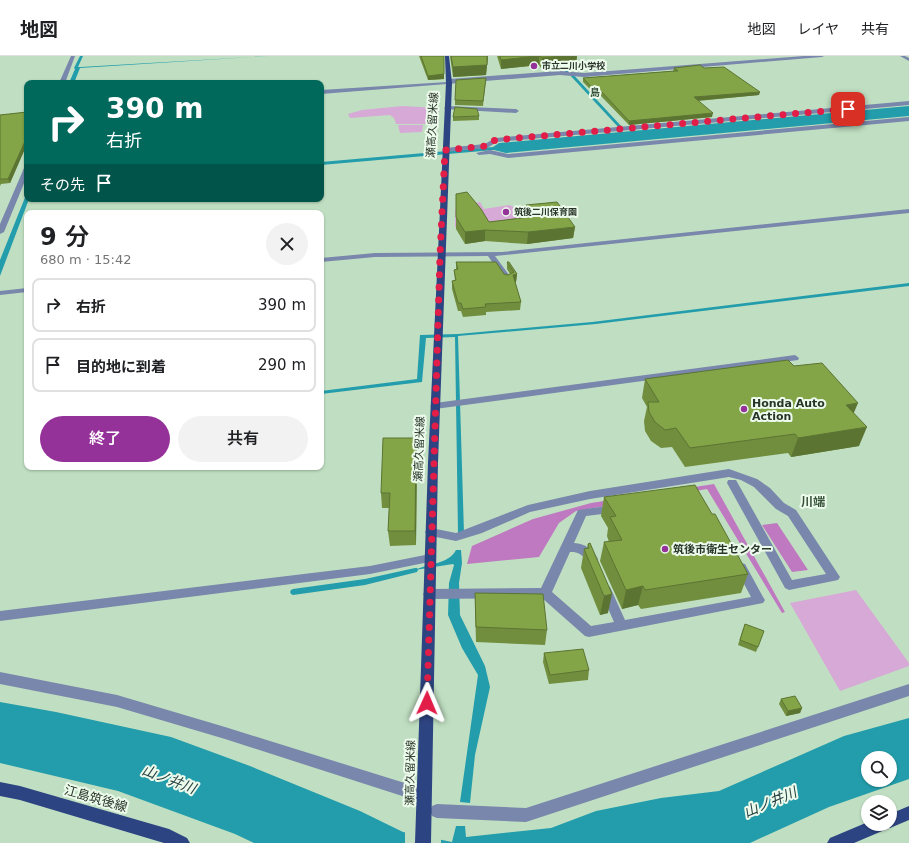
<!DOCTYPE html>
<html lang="ja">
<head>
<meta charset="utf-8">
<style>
	body { margin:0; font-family:"DejaVu Sans","Noto Sans JP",sans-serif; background:#f2f2f2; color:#202124; height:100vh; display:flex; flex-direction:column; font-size:15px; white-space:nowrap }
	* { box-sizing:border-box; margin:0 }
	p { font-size:13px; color:#757577 }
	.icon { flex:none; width:22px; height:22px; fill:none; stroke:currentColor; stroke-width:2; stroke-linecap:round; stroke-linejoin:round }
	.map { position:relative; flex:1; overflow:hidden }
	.panel { position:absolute; left:24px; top:154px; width:300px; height:260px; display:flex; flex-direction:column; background:#fff; border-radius:8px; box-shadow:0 1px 3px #0004 }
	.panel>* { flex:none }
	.banner { position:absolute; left:24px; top:24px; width:300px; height:122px; border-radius:8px; box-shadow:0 1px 3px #0004; background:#00695c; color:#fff; overflow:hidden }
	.controls { position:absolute; left:861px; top:695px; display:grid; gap:8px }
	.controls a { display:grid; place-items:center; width:36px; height:36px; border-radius:50%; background:#fff; box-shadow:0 1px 3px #0004; font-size:20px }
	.pin { position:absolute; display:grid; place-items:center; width:34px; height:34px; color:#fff; margin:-17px; border-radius:8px; box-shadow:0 2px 6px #0006 }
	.me { position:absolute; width:44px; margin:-22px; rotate:1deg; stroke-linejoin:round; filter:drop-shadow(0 0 3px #0008) }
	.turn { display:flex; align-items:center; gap:14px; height:84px; padding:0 16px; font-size:18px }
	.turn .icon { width:52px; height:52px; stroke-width:2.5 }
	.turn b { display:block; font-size:28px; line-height:34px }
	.then { display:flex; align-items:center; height:38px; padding:0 16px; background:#0003; gap:8px; font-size:15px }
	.round { display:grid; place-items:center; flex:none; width:42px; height:42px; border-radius:21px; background:#f2f2f2 }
	.overview { display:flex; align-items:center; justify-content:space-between; height:68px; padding:0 16px }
	h1 { font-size:24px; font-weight:600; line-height:30px }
	.cta { display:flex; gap:8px; margin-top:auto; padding:8px 16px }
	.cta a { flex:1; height:46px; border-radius:24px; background:#953299; color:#fff; font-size:16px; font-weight:600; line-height:46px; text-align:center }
	.cta a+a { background:#f2f2f2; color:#202124 }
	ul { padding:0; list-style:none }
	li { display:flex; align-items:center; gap:12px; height:54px; margin:0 8px 6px; padding:0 8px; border:2px solid #e0e0e0; border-radius:8px }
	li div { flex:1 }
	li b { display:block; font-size:15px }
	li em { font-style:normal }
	header { display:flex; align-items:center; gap:24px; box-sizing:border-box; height:56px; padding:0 20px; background:#fff; border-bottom:1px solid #e0e0e0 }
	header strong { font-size:19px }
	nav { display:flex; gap:22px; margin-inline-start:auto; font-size:14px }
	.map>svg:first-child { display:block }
	.green { fill:#d7a9d6 }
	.forest { fill:#bf79c0 }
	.water { fill:#239dab; fill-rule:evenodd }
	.pier { fill:#c0dfc2 }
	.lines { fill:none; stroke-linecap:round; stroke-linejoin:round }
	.stream { fill:#239dab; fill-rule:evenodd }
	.minor { fill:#7887ab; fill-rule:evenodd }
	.major { fill:#2d4482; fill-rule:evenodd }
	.wall { fill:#718e3e }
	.shaded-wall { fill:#5c7432 }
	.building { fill:#83a548; stroke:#5c7432 }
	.route { stroke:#e11d48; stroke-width:7; stroke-dasharray:0 12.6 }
	.poi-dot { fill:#953299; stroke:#ecfbec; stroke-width:1.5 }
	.labels { text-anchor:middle; stroke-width:4; stroke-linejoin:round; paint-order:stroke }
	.far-poi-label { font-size:9px; font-weight:bold; fill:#283428; stroke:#ecfbec; text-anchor:start }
	.far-neighbourhood-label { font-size:10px; font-weight:bold; fill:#365038; stroke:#ecfbec }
	.street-label { font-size:11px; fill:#283428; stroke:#ecfbec }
	.poi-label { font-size:11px; font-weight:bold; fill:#283428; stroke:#ecfbec; text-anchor:start }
	.neighbourhood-label { font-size:12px; font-weight:bold; fill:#365038; stroke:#ecfbec }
	.near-street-label { font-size:13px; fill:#283428; stroke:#ecfbec }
	.near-water-label { font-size:14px; font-style:italic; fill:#284144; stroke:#ecfbec }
</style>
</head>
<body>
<header>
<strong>地図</strong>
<nav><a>地図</a><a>レイヤ</a><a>共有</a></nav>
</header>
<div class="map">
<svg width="909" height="787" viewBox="0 0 909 787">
	<rect width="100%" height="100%" fill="#c0dfc2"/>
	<!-- green -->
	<g class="green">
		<path d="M402,50L439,52V68H396L394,62L390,59L350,62L348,58L362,54Z"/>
		<path d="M398,69H423L422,76L400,77Z"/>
		<path d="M480,146L484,153L509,149L522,155L528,167L476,174L455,171V153L470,152L469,148Z"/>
		<path d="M856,534L909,607V610L840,635L790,547Z"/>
	</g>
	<!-- forest -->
	<g class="forest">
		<path d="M714,428L785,556L782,557L707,433L576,455L559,467L539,501L467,508L472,490L533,463L591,447Z"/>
		<path d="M777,467L808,514L792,516L762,469Z"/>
	</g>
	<!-- water -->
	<g class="water">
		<path d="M80,0H83L78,11H81L268,0L80,12L74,27H69L75,13L74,12Z"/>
		<path d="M909,50V60L506,97L494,94L321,109V106L493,91L499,87Z"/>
		<path d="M26,139L27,143H29L0,220V204Z"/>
		<path d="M909,227V230L596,268L458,280L464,477H458L455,281L426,282L422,326L321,338V335L417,323L420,279L458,278L592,266Z"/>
		<path d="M456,494H461L462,507L459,527L460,559L485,610L490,631L475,699L470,747L460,746L478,619L462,592L448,559L449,527L454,509L453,508L415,514C429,507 449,508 456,494Z"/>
		<path d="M0,646L56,656L171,681L250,710L360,755L403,776L452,786L456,770H465L466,781L551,772L596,755L661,742L719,735L844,680L909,662V723L829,751L750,787H254L235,778L118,735L0,707ZM868,702H890V724H868Z"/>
	</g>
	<!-- pier -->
	<path class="pier" d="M405,774L441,781V787H405Z"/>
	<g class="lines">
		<!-- stream -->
		<g class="stream">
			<path d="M565,15H570L622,71V73H620L568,17H565Z"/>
			<path d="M415,512H417L418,514L417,516L365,529L293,539L291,538L290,536L291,534L293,533L365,523Z"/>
		</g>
		<!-- minor -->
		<g class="minor">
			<path d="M71,0H75L65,27H59Z"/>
			<path d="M804,0H824L822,1L584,21L560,19L321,38V34L447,26L449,23L560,15L584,17Z"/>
			<path d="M900,0H905L909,2V5Z"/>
			<path d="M909,45V49L497,86L487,92L445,96L442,94L445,92L485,88L495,82Z"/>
			<path d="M447,50L516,53L519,55L516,57L445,53L444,52Z"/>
			<path d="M909,61V65L508,102L490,98L479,99L476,97L490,94L508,98Z"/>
			<path d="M27,110V120L4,176L0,178V168L24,112Z"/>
			<path d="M909,153V157L495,200L512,223L508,225H505L488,200L375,201L321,206V202L375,197L502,196Z"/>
			<path d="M27,232V236L0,239V235Z"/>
			<path d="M795,299L799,302L798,304L435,353L430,350L435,347Z"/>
			<path d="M729,413L757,423L770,432L784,447L796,454L838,518L840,521L838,524L789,534L785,532L727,427L728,424H736L792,524L826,518L788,460L776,453L754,431L741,424L729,421L590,443L530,456L482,477L456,485L431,480L427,479L425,476L427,473L431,472L456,477L528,449L590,435Z"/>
			<path d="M615,449L619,450L620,453L619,456L586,460L574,487C586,488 592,493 598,503L596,506C585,510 586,495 570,496L552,536L591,570L614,566L600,534L602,531L606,529L610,531L625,564L751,541L735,511L737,508L741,507L745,508L763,541L765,544L763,547L589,581L585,580L542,542L429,543L425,541L423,538L425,535L429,533L541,532L578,454Z"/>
			<path d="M430,498L434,499L436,502L434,505L370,518L0,565V555L370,510Z"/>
			<path d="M0,616L117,639L225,671L424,733L429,735L431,740L429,745L424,747L225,683L117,651L0,628Z"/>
			<path d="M909,628V640L526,766L437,762L432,760L430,755L432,750L437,748L526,752Z"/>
		</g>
		<!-- major -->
		<g class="major">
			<path d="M445,0H449L452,27L438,407L431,787H415L428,407L446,27Z"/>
			<path d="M0,726L20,730L169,773L187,782L190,787H164L20,744L0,740Z"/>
			<path d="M909,750V764L890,772H888L887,773L854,787H827L830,782L868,766V768H890V758Z"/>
		</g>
	</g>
	<!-- wall -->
	<g class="wall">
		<path d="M419,0H444V23L428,24Z"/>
		<path d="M450,0H488L486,19L453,21Z"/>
		<path d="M497,0H577L576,8L541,12L539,9L501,13Z"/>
		<path d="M674,12H704L759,39L698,45L712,61L629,69L600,39H596L583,26V22L673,15Z"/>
		<path d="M486,22L483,50L455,49V44Z"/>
		<path d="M27,56V88L10,127L1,128L0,130V59Z"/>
		<path d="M479,60V64L453,65V61Z"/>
		<path d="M456,138L489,166L527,161L526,160V149L575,171L573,182L527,188L485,185L465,188L456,173Z"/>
		<path d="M456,206L508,219L510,218L507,213V206L517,218L516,226H515L521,246L520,254L486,256V259L463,261L461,255H458L452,233V225L455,224L454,214L456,213Z"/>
		<path d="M794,310L854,358L859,390L791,401L788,397L685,411L672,391L661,392L651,385L645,375L644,365L647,351L642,342L645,323Z"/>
		<path d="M417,396L416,489L390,490L388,475L389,452H382L381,437Z"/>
		<path d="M604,441L712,458L748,518L741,537L641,553L638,549L622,553L600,505L604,486H609L607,480L608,472L601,460Z"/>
		<path d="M590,487L608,557L600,559L581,512L584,493L587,492L588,488Z"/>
		<path d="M475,537L547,574L545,589L476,586L475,551Z"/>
		<path d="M743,573L758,591L756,596L738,589Z"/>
		<path d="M544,597L589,614L588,624L549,628L543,606Z"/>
		<path d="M781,643L802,652L800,657L786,660L779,648Z"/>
	</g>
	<!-- shaded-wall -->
	<g class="shaded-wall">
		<path d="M488,0L486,19L453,21V11Z"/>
		<path d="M539,0V9L501,13V4Z"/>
		<path d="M563,0H577L576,8L541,12L542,2Z"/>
		<path d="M444,18V23L428,24V20Z"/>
		<path d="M601,35L600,39H596V36Z"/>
		<path d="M760,36L759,39L693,45L694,41Z"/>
		<path d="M713,57L712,61L629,69V65Z"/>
		<path d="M27,81V88L10,127L8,123Z"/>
		<path d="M575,171L573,182L527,188L528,176Z"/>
		<path d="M485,174V185L465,188V176Z"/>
		<path d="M517,218L516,226L513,227V219Z"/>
		<path d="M858,347L850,366L846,349Z"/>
		<path d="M867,371L859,390L791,401L798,382Z"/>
		<path d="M416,382L417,396L416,489L415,475Z"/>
		<path d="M643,530L638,549L622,553L626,534Z"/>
		<path d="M612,538L608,557L600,559L604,540Z"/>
		<path d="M802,652L800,657L786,660L788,655Z"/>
	</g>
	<!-- building -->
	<g class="building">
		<path d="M421,0H444V18L428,20Z"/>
		<path d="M451,0H487V9L453,11Z"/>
		<path d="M500,0H537L501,4Z"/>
		<path d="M539,0H563L542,2Z"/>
		<path d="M700,9L704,12L724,11L760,36L694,41L713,57L629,65L601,35L596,36L583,22L675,15H678L674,12Z"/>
		<path d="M486,22L483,45L455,44L456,24Z"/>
		<path d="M455,51L477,53L479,60L453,61Z"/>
		<path d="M27,56V81L8,123H0V59Z"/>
		<path d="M467,136L481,153L489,166L530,161L527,159L533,158L526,149L557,146L575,171L528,176L485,174L465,176L456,161V138Z"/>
		<path d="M456,206H496L504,218L508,219L514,216L507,206H509L517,218L513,219L521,246L485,248L486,251L463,253L461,247H458L452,225L456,224L454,214L458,213Z"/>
		<path d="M788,304L794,310L822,307L858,347L846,349L867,371L798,382L795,378L690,392L676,372L665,374L655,366L649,356L648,346H659L645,323Z"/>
		<path d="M383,382H416L415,475H388L390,437H381Z"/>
		<path d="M695,429L712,458H715L748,518L645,534L643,530L626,534L604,486L622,484L610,461L616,460L604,441Z"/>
		<path d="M590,487L612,538L604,540L584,493L589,492L588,488Z"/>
		<path d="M475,537L543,538L547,574L476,571Z"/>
		<path d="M745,568L764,575L758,591L740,584Z"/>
		<path d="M583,593L589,614L550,619L544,597Z"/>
		<path d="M795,640L802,652L788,655L781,643Z"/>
	</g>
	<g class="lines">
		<!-- route -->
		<path class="route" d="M427,647L440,199L445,94L487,90L495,84L848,53"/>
	</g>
	<!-- markers -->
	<g class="poi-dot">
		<circle cx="534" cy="10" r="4"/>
		<circle cx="506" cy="156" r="4"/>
		<circle cx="744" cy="353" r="4"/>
		<circle cx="665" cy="493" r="4"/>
	</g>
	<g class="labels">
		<!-- far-poi labels -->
		<g class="far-poi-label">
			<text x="542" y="13">市立二川小学校</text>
			<text x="514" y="159">筑後二川保育園</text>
		</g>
		<!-- far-neighbourhood labels -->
		<g class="far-neighbourhood-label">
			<text x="595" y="40">島</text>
		</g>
		<!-- street labels -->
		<g class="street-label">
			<text transform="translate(432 69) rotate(-87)" y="4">瀬高久留米線</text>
			<text transform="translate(419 393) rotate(-88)" y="4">瀬高久留米線</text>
			<text transform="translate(410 717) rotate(-89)" y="4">瀬高久留米線</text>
		</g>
		<!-- poi labels -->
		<g class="poi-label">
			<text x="752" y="351">Honda Auto<tspan x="752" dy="13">Action</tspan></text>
			<text x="673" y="497">筑後市衛生センター</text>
		</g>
		<!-- neighbourhood labels -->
		<g class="neighbourhood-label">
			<text x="813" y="450">川端</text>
		</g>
		<!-- near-street labels -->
		<g class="near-street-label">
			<text transform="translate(96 742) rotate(16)" y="5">江島筑後線</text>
		</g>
		<!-- near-water labels -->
		<g class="near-water-label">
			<text transform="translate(169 723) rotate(21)" y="5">山ノ井川</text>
			<text transform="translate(770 746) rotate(-23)" y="5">山ノ井川</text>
		</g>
	</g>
</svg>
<div class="controls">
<a><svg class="icon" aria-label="search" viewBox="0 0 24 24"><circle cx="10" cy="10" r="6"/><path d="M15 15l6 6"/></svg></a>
<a><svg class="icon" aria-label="layers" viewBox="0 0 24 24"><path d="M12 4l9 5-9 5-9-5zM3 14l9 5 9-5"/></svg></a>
</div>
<div class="pin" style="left:848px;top:53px;background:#d93025"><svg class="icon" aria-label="arrive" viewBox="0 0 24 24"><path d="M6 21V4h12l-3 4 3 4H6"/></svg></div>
<svg class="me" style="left:427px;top:647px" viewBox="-20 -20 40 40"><path d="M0-17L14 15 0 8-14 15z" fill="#e11d48" stroke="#fff" stroke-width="4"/></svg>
<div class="banner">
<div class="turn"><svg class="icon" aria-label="right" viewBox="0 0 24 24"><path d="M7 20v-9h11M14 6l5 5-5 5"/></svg><div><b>390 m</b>右折</div></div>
<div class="then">その先<svg class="icon" aria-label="arrive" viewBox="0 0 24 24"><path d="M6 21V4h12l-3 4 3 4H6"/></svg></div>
</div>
<section class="panel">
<div class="overview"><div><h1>9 分</h1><p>680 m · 15:42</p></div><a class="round"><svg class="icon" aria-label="close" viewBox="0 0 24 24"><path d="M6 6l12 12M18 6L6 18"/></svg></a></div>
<ul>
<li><svg class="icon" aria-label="right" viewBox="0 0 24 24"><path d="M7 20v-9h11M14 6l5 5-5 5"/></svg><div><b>右折</b></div><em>390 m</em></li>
<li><svg class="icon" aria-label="arrive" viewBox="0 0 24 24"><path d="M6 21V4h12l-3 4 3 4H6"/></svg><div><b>目的地に到着</b></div><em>290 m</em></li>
</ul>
<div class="cta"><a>終了</a><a>共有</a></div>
</section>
</div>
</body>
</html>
